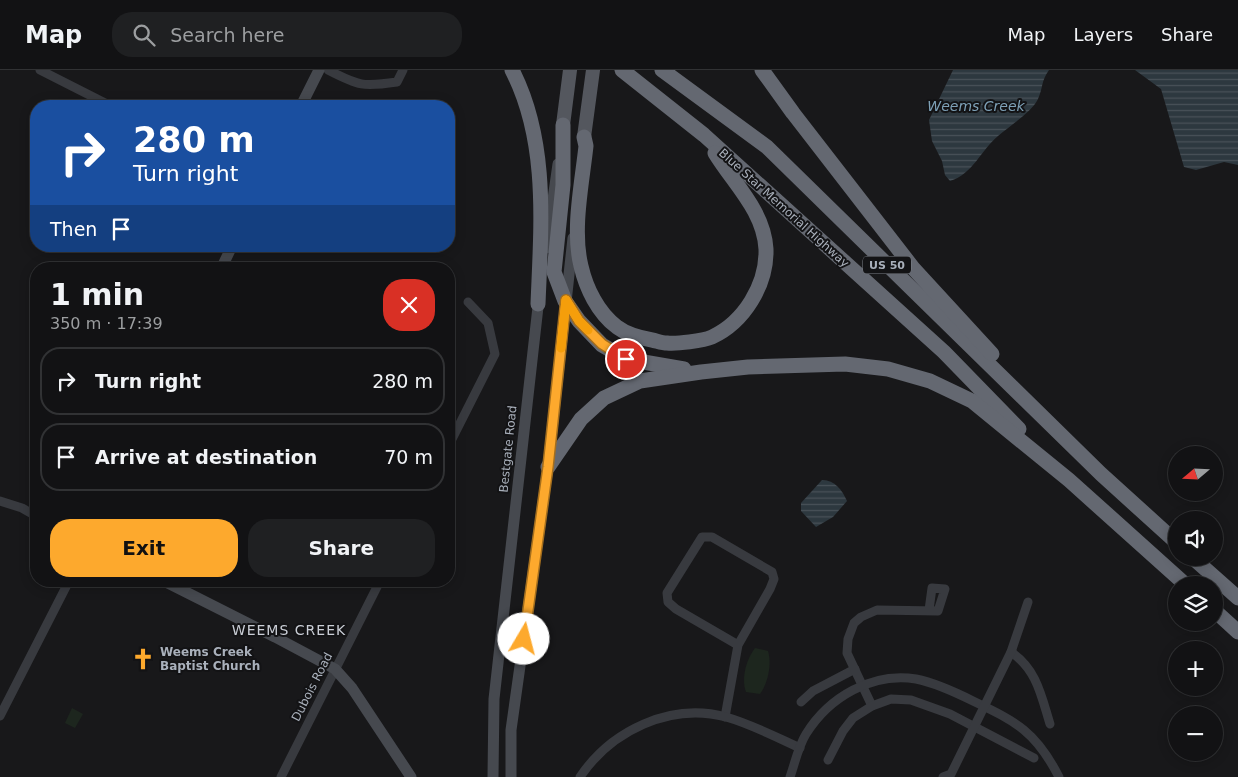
<!DOCTYPE html>
<html lang="en">
<head>
<meta charset="utf-8">
<style>
	body { margin:0; font-family:"DejaVu Sans",sans-serif; background:#1f2022; color:#f1f3f6; height:100vh; display:flex; flex-direction:column; font-size:19px; white-space:nowrap }
	* { box-sizing:border-box; margin:0 }
	p { font-size:16px; color:#9c9ea0 }
	.icon { flex:none; width:28px; height:28px; fill:none; stroke:currentColor; stroke-width:2; stroke-linecap:round; stroke-linejoin:round }
	.map { position:relative; flex:1; overflow:hidden }
	.drawer { position:absolute; left:30px; top:192px; width:425px; height:325px; display:flex; flex-direction:column; background:#121214; border-radius:20px; box-shadow:0 2px 12px #0003,0 0 0 1px #313234 }
	.drawer>* { flex:none }
	.banner { position:absolute; left:30px; top:30px; width:425px; height:152px; border-radius:20px; box-shadow:0 2px 12px #0003,0 0 0 1px #313234; background:#1a4fa0; color:#fff; overflow:hidden }
	.needle { width:32px; rotate:251deg }
	.tools { position:absolute; left:1168px; top:376px; display:grid; gap:10px }
	.tools a { display:grid; place-items:center; width:55px; height:55px; border-radius:50%; background:#121214; box-shadow:0 2px 12px #0003,0 0 0 1px #313234; font-size:25px }
	.pin { position:absolute; display:grid; place-items:center; width:42px; height:42px; color:#fff; margin:-21px; border:2px solid #fff; border-radius:50%; box-shadow:0 1px 5px #0007 }
	.me { position:absolute; width:55px; margin:-28px; rotate:8deg; stroke-linejoin:round; filter:drop-shadow(0 0 4px #0008) }
	.turn { display:flex; align-items:center; gap:18px; height:105px; padding:0 20px; font-size:22px }
	.turn .icon { width:65px; height:65px; stroke-width:2.5 }
	.turn b { display:block; font-size:35px; line-height:42px }
	.then { display:flex; align-items:center; height:48px; padding:0 20px; background:#0003; gap:10px; font-size:19px }
	.round { display:grid; place-items:center; flex:none; width:52px; height:52px; border-radius:20px; background:#1f2022 }
	.summary { display:flex; align-items:center; justify-content:space-between; height:85px; padding:0 20px }
	h1 { font-size:30px; font-weight:800; line-height:38px }
	.cta { display:flex; gap:10px; margin-top:auto; padding:10px 20px }
	.cta a { flex:1; height:58px; border-radius:20px; background:#fda92d; color:#111; font-size:20px; font-weight:800; line-height:58px; text-align:center }
	.cta a+a { background:#1f2022; color:#f1f3f6 }
	ul { padding:0; list-style:none }
	li { display:flex; align-items:center; gap:15px; height:68px; margin:0 10px 8px; padding:0 10px; border:2px solid #313234; border-radius:20px }
	li div { flex:1 }
	li b { display:block; font-size:19px }
	li em { font-style:normal }
	header { display:flex; align-items:center; gap:30px; box-sizing:border-box; height:70px; padding:0 25px; background:#121214; border-bottom:1px solid #313234 }
	header strong { font-size:24px }
	nav { display:flex; gap:28px; margin-inline-start:auto; font-size:18px }
	.search { width:350px; height:45px; background:#1f2022; display:flex; align-items:center; gap:12px; box-sizing:border-box; padding:0 18px; border-radius:20px; color:#9c9ea0; font-size:19px }
	.map>svg:first-child { display:block }
	.park { fill:#1d261e }
	.water { fill:url(#water-rules) }
	.lines { fill:none; stroke-linecap:round; stroke-linejoin:round }
	.street { stroke:#383a3f; stroke-width:9 }
	.secondary { stroke:#46494f; stroke-width:11 }
	.primary { stroke:#54575e; stroke-width:14 }
	.highway { stroke:#646871; stroke-width:15 }
	.route-casing { stroke:#a46e1d; stroke-width:12 }
	.route { stroke:#fda92d; stroke-width:9 }
	.slow { stroke:#f59e0b; stroke-width:9 }
	.labels { text-anchor:middle; stroke-width:4; stroke-linejoin:round; paint-order:stroke }
	.shield { fill:#131315; stroke:#7c8189; stroke-width:1 }
	.shield-label { font-size:11px; font-weight:bold; fill:#a9b0bb }
	.street-label { font-size:12px; fill:#a9b0bb; stroke:#131315 }
	.poi-label { font-size:12px; font-weight:bold; fill:#a9b0bb; stroke:#131315; text-anchor:start }
	.water-label { font-size:14px; font-style:italic; fill:#7ea1b7; stroke:#131315 }
	.neighbourhood-label { font-size:14px; letter-spacing:1px; fill:#caced6; stroke:#131315 }
</style>
</head>
<body>
<header>
<strong>Map</strong>
<div class="search"><svg class="icon" aria-label="search" viewBox="0 0 24 24"><circle cx="10" cy="10" r="6"/><path d="M15 15l6 6"/></svg>Search here</div>
<nav><a>Map</a><a>Layers</a><a>Share</a></nav>
</header>
<div class="map">
<svg width="1238" height="707" viewBox="0 0 1238 707">
	<defs>
		<pattern id="water-rules" width="6" height="5" patternUnits="userSpaceOnUse" patternTransform="scale(1.25)"><rect width="6" height="5" fill="#2d383f"/><path d="M0 2.5h6" fill="none" stroke="#495259"/></pattern>
	</defs>
	<rect width="100%" height="100%" fill="#18181a"/>
	<!-- park -->
	<g class="park">
		<path d="M755,578L768,581C772,594 768,613 760,624L746,622C741,608 746,590 755,578Z"/>
		<path d="M72,638L83,644L75,658L65,653Z"/>
	</g>
	<!-- water -->
	<g class="water">
		<path d="M953,0H1049C1041,11 1043,18 1038,29C1032,42 1009,56 998,66C981,80 973,104 950,111L945,105L942,91L932,71L929,50Z"/>
		<path d="M1135,0H1238V95L1224,92L1196,100L1184,97L1161,19Z"/>
		<path d="M822,410C835,410 842,420 847,431L833,447L816,457L801,441V433Z"/>
	</g>
	<g class="lines">
		<!-- street -->
		<g class="street">
			<path d="M40,0L111,36"/>
			<path d="M328,0C359,16 363,17 397,12L403,0"/>
			<path d="M449,375L495,284L488,253L468,232"/>
			<path d="M0,431L22,438L36,446"/>
			<path d="M1011,582C1037,600 1041,625 1050,654"/>
			<path d="M801,632L813,621L855,599"/>
			<path d="M872,636L847,583L848,569L854,553L861,547L877,540L938,541L945,519L932,518L929,540"/>
			<path d="M0,646L69,511"/>
			<path d="M725,647L738,575L770,519L774,509L772,502L712,467H702L667,523L668,532L676,539L738,575"/>
			<path d="M828,690L843,661L853,648L872,636L891,629L911,630L950,644L1034,688"/>
			<path d="M281,707L380,511"/>
			<path d="M580,707C611,661 670,632 726,647C751,654 776,667 800,678"/>
			<path d="M790,707C795,693 798,677 806,664C829,627 872,602 916,609C936,613 955,622 973,631C1017,652 1036,662 1059,707"/>
			<path d="M943,707L951,704L1011,582L1028,532"/>
		</g>
		<!-- secondary -->
		<g class="secondary">
			<path d="M301,36L319,0"/>
			<path d="M546,178L558,94"/>
			<path d="M221,199L232,176"/>
			<path d="M164,511L275,567L335,599L352,618L411,707"/>
			<path d="M493,707L494,629L539,228"/>
			<path d="M511,707V660L548,397L573,168"/>
		</g>
		<!-- primary -->
		<g class="primary">
			<path d="M563,55L570,0"/>
			<path d="M584,67L593,0"/>
		</g>
		<!-- highway -->
		<g class="highway">
			<path d="M512,0C549,72 541,156 538,234"/>
			<path d="M622,0L704,65L944,282L1019,359"/>
			<path d="M662,0L767,77L1101,404L1176,472"/>
			<path d="M762,0L793,43L913,198L992,284"/>
			<path d="M563,55V115L554,202L565,231L579,251L602,275L626,289L684,299"/>
			<path d="M584,67L586,76C582,113 572,160 581,196C586,218 598,243 617,257C626,264 641,268 652,270C657,271 662,273 667,273C676,274 703,271 712,267C744,252 767,215 766,179C764,141 734,114 715,83"/>
			<path d="M548,397L581,349L604,328L640,311L701,302L748,297L845,294L888,299L930,311L972,331L1069,410L1186,515"/>
			<path d="M1193,488L1238,528"/>
			<path d="M1214,540L1238,562"/>
		</g>
	</g>
	<g class="lines">
		<!-- route casing -->
		<g class="route-casing">
			<path id="route" d="M524,569L548,397L566,230L579,251L602,274L626,289"/>
		</g>
		<!-- route -->
		<use href="#route" class="route"/>
		<!-- slow -->
		<path class="slow" d="M561,278L566,230L579,251L588,260"/>
	</g>
	<!-- icons -->
	<defs>
		<g id="church-bare" transform="scale(1.725)"><path d="M-1.2-6h2.4v3.5h3.3v2.4h-3.3V6h-2.4V-.1h-3.3v-2.4h3.3Z" fill="#fda92d" stroke="#131315" stroke-width="2.5" paint-order="stroke"/></g>
	</defs>
	<g fill-rule="evenodd">
		<use href="#church-bare" x="143" y="589"/>
	</g>
	<g class="labels">
		<!-- shield labels -->
		<rect class="shield" x="863" y="186.5" width="48" height="17" rx="4"/>
		<g class="shield-label">
			<text x="887" y="199">US 50</text>
		</g>
		<!-- street labels -->
		<g class="street-label">
			<text transform="translate(784 138) rotate(42)" y="4">Blue Star Memorial Highway</text>
			<text transform="translate(508 379) rotate(-84)" y="4">Bestgate Road</text>
			<text transform="translate(312 617) rotate(-63)" y="4">Dubois Road</text>
		</g>
		<!-- poi labels -->
		<g class="poi-label">
			<text x="160" y="586">Weems Creek<tspan x="160" dy="14">Baptist Church</tspan></text>
		</g>
		<!-- water labels -->
		<g class="water-label">
			<text x="976" y="41">Weems Creek</text>
		</g>
		<!-- neighbourhood labels -->
		<g class="neighbourhood-label">
			<text x="289" y="565">WEEMS CREEK</text>
		</g>
	</g>
</svg>
<div class="tools">
<a><svg class="needle" viewBox="-14 -14 28 28"><path d="M0-13l5 13h-10z" fill="#e53935"/><path d="M0 13l5-13h-10z" fill="#9c9ea0"/></svg></a>
<a><svg class="icon" aria-label="sound" viewBox="0 0 24 24"><path d="M4 9h4l5-4v14l-5-4H4zM17 9q2 3 0 6"/></svg></a>
<a><svg class="icon" aria-label="layers" viewBox="0 0 24 24"><path d="M12 4l9 5-9 5-9-5zM3 14l9 5 9-5"/></svg></a>
<a>+</a>
<a>−</a>
</div>
<div class="pin" style="left:626px;top:289px;background:#d93025"><svg class="icon" aria-label="arrive" viewBox="0 0 24 24"><path d="M6 21V4h12l-3 4 3 4H6"/></svg></div>
<svg class="me" style="left:524px;top:569px" viewBox="-20 -20 40 40"><circle r="19" fill="#fff"/><path d="M0-13L10 11 0 6-10 11z" fill="#fda92d"/></svg>
<div class="banner">
<div class="turn"><svg class="icon" aria-label="right" viewBox="0 0 24 24"><path d="M7 20v-9h11M14 6l5 5-5 5"/></svg><div><b>280 m</b>Turn right</div></div>
<div class="then">Then<svg class="icon" aria-label="arrive" viewBox="0 0 24 24"><path d="M6 21V4h12l-3 4 3 4H6"/></svg></div>
</div>
<section class="drawer">
<div class="summary"><div><h1>1 min</h1><p>350 m · 17:39</p></div><a class="round" style="background:#d93025;color:#fff"><svg class="icon" aria-label="close" viewBox="0 0 24 24"><path d="M6 6l12 12M18 6L6 18"/></svg></a></div>
<ul>
<li><svg class="icon" aria-label="right" viewBox="0 0 24 24"><path d="M7 20v-9h11M14 6l5 5-5 5"/></svg><div><b>Turn right</b></div><em>280 m</em></li>
<li><svg class="icon" aria-label="arrive" viewBox="0 0 24 24"><path d="M6 21V4h12l-3 4 3 4H6"/></svg><div><b>Arrive at destination</b></div><em>70 m</em></li>
</ul>
<div class="cta"><a>Exit</a><a>Share</a></div>
</section>
</div>
</body>
</html>
